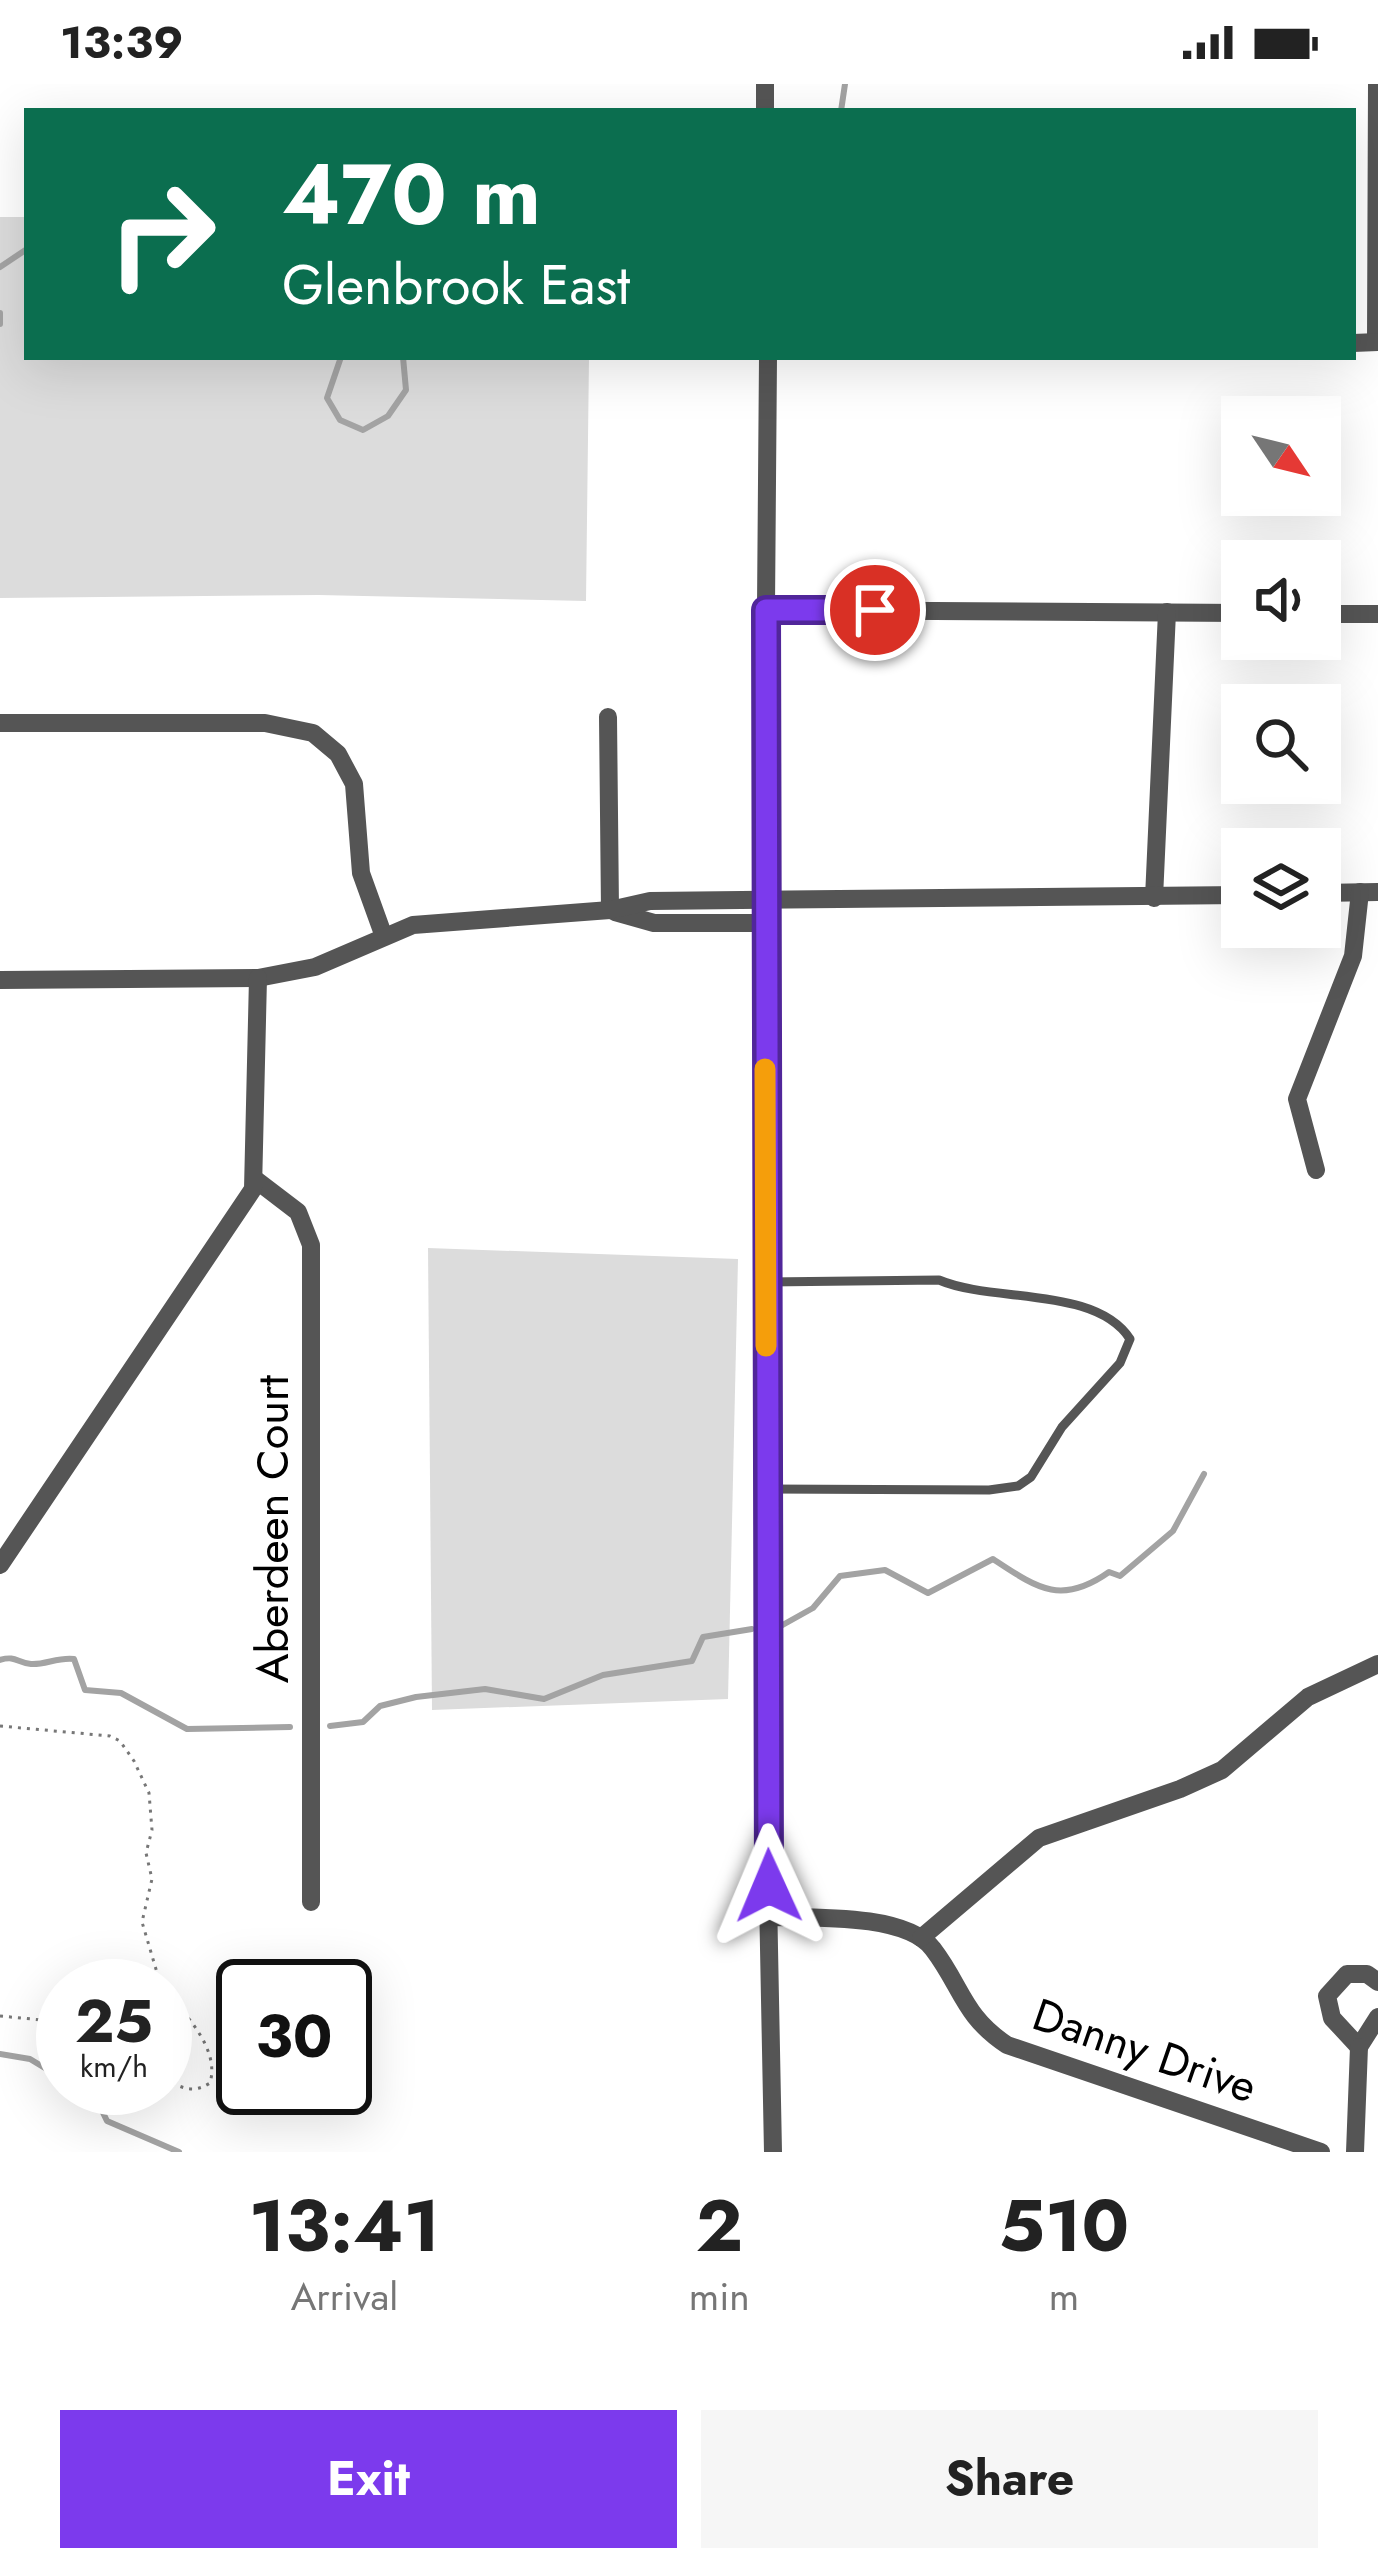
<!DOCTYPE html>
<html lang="en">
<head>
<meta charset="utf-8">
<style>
	body { margin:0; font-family:Jost,sans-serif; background:#f6f6f6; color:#222; height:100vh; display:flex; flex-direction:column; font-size:45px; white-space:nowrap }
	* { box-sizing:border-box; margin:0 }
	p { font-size:39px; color:#767676 }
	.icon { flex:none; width:66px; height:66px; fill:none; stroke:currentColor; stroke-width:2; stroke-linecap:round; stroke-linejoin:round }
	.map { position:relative; height:2068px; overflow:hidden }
	.side { display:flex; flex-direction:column; background:#fff; flex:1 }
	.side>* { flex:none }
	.top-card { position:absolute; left:24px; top:24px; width:1332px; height:252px; border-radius:0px; box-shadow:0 12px 48px #0002; background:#0b6e4f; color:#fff; overflow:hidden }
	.needle { width:78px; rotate:125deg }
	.controls { position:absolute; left:1221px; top:312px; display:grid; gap:24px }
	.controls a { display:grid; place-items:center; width:120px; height:120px; border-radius:0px; background:#fff; box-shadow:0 12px 48px #0002; font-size:60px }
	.speed { position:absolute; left:36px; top:1875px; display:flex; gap:24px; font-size:60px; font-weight:700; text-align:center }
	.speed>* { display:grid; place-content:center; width:156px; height:156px; border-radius:50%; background:#fff; box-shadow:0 12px 48px #0002; line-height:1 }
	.speed small { font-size:30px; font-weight:400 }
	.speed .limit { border:6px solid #111; border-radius:18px; background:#fff; color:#111 }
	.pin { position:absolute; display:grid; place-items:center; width:102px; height:102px; color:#fff; margin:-51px; border:6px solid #fff; border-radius:50%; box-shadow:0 3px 12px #0007 }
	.me { position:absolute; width:132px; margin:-66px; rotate:359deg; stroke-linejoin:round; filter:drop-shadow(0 0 9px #0008) }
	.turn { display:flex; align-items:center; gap:42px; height:252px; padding:0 60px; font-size:54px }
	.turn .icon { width:156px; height:156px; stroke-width:2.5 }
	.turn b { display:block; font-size:84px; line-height:102px }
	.eta { display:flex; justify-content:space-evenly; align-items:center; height:204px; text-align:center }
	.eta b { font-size:72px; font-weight:700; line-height:84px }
	.cta { display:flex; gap:24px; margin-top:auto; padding:24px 60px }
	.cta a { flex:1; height:138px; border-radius:0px; background:#7c3aed; color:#fff; font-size:48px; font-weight:700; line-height:138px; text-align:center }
	.cta a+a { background:#f6f6f6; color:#222 }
	.status { display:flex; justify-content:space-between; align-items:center; height:84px; padding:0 60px; background:#fff; direction:ltr }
	.status svg { height:33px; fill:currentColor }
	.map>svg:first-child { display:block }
	.green { fill:#dcdcdc }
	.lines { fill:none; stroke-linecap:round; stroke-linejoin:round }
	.stream { stroke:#a3a3a3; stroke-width:6 }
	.path { stroke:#777; stroke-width:3; stroke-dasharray:3 6; stroke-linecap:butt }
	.lane { stroke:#555; stroke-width:9 }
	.street { stroke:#555; stroke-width:18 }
	.route-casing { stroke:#51269a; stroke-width:30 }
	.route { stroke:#7c3aed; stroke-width:21 }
	.slow { stroke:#f59e0b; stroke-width:21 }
	.labels { text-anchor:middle; stroke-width:9; stroke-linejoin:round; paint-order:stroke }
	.street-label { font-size:45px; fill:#000; stroke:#fff }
</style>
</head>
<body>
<div class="status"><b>13:39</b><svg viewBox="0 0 49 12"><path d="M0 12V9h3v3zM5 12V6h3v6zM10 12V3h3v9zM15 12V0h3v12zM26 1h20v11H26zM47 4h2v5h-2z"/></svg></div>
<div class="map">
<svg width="1378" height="2068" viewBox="0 0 1378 2068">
	<rect width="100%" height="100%" fill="#fff"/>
	<!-- green -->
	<g class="green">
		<path d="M0,133H27V273H589L586,517L319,511L0,514Z"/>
		<path d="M428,1164L738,1175L728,1615L432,1626Z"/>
	</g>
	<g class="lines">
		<!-- stream -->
		<g class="stream">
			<path d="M841,27L845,0"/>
			<path d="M0,183L27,165"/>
			<path d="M0,229V240"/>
			<path d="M341,273L327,314L340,336L363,346L388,332L406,306L403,273"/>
			<path d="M779,1543L813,1524L840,1492L885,1486L928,1509L993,1475C1037,1504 1061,1522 1109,1488L1120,1492L1173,1447L1204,1390"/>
			<path d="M0,1576C16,1571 17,1579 31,1580C45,1581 58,1573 74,1575L85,1606L121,1609L187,1645L290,1643"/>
			<path d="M330,1642L363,1638L380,1622L416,1613L485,1605L544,1615L603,1591L692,1577L703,1553L752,1545"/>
			<path d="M0,1970L30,1975L63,1995"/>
			<path d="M79,2004L96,2014L107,2037L179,2068"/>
		</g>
		<!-- path -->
		<g class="path">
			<path d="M0,1642L110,1652L120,1657L134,1677L149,1709L152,1746L146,1769L152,1795L142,1838L161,1902"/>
			<path d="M165,1907C186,1931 220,1965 210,1999C193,2010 182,2004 165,1995"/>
			<path d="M0,1932L63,1938"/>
		</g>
		<!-- lane -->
		<path class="lane" d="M767,1198L939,1196C993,1219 1096,1202 1130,1255L1120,1279L1062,1343L1031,1393L1018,1402L989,1406L767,1405"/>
		<!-- street -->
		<g class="street">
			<path d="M765,0V27"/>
			<path d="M1376,258L1377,0"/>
			<path d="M1353,259L1378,258"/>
			<path d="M768,273L763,897L766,1711L773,2068"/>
			<path d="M766,526L1242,529"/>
			<path d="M1320,530H1378"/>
			<path d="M608,633L610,826"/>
			<path d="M0,639H265L313,649L338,670L354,700L361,789L383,850"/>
			<path d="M1320,809L1378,808"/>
			<path d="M1154,814L1167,528"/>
			<path d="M615,828L654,839H764"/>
			<path d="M0,896L258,894L315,883L413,841L610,826L650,817L1242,811"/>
			<path d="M1316,1086L1297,1015L1353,872L1360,808"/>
			<path d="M256,1096L298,1128L311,1161V1818"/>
			<path d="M0,1481L253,1105L258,894"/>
			<path d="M770,1833C811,1834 906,1829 933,1865C962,1903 963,1932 1007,1961L1321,2068"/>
			<path d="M921,1854L1039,1754L1180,1705L1222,1686L1308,1613L1378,1580"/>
			<path d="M1378,1898L1367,1890H1347L1327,1912L1332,1934L1359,1963L1378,1933"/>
			<path d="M1355,2068L1359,1963"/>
		</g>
	</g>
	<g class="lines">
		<!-- route casing -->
		<g class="route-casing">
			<path id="route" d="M769,1802L766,526H875"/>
		</g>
		<!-- route -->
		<use href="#route" class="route"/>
		<!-- slow -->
		<path class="slow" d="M765,985L766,1262"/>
	</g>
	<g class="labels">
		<!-- street labels -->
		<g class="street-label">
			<text transform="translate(272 1445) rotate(-90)" y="16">Aberdeen Court</text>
			<text transform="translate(1145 1966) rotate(19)" y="16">Danny Drive</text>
		</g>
	</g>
</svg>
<div class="controls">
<a><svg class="needle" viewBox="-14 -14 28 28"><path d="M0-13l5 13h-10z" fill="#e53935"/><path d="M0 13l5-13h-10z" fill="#767676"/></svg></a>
<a><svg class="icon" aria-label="sound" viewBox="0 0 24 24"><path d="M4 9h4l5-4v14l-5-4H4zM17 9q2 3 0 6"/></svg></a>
<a><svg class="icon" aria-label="search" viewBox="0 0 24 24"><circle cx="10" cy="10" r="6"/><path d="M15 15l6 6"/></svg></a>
<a><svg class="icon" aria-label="layers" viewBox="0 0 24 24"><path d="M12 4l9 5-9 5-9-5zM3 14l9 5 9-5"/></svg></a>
</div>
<div class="speed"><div>25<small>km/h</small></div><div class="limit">30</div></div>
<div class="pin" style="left:875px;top:526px;background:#d93025"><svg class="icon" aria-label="arrive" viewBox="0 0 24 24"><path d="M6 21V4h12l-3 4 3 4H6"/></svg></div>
<svg class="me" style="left:769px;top:1802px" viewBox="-20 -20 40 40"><path d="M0-17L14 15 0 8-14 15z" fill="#7c3aed" stroke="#fff" stroke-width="4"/></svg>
<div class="top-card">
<div class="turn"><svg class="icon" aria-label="right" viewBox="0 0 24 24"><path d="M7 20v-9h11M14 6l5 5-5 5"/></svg><div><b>470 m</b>Glenbrook East</div></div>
</div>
</div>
<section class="side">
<div class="eta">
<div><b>13:41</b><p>Arrival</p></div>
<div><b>2</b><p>min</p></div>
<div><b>510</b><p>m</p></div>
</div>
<div class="cta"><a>Exit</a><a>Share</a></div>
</section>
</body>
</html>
